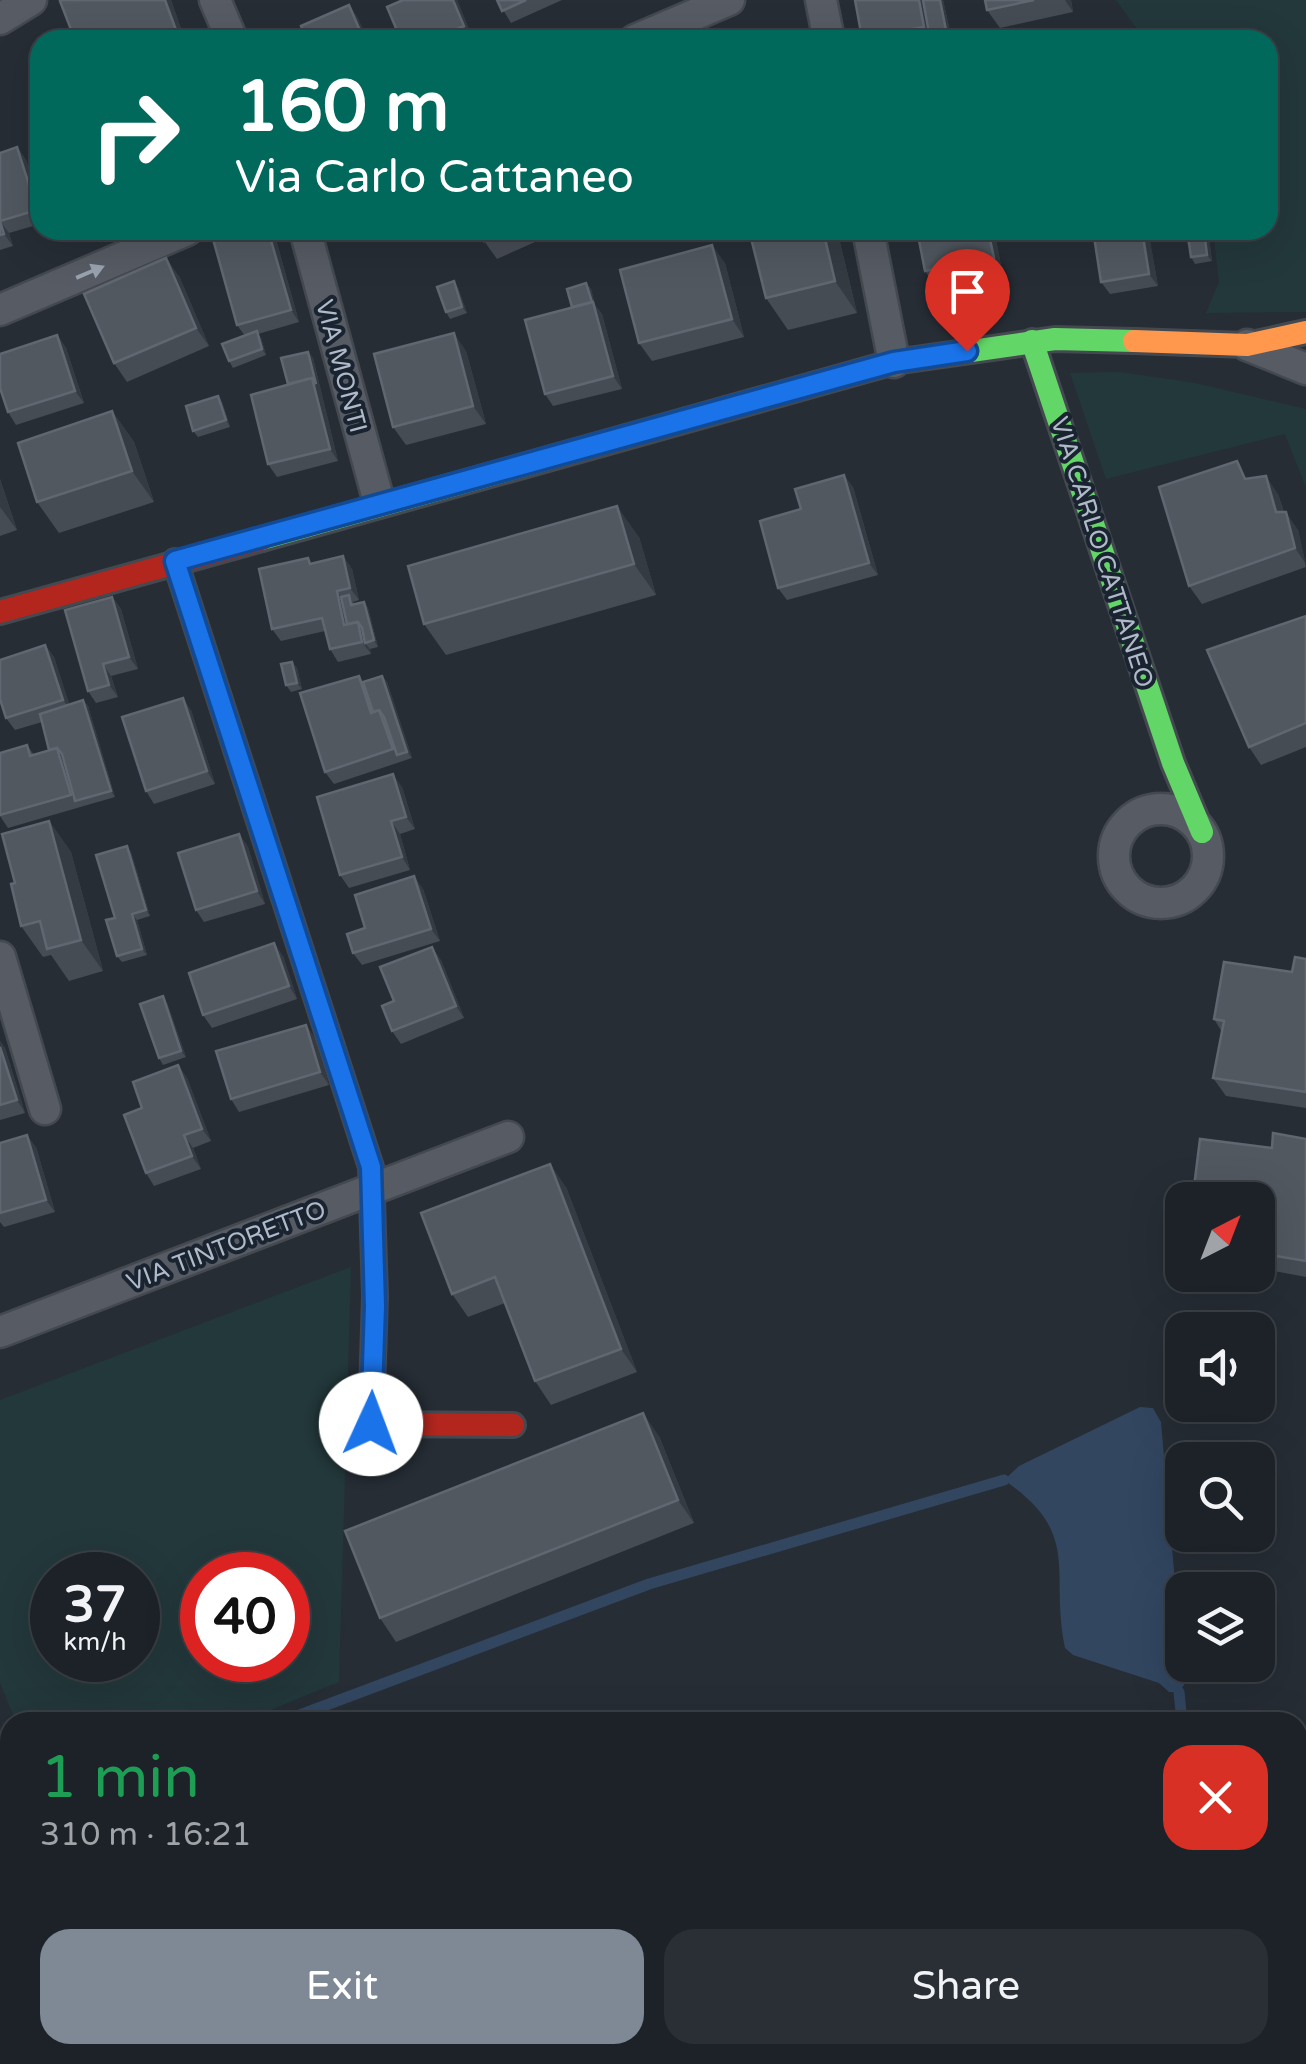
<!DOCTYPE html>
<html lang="en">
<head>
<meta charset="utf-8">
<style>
	body { margin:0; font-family:"Varela Round",sans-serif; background:#292f34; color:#f1f3f6; height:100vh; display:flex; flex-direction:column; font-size:38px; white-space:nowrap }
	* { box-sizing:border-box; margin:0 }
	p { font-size:32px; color:#a0a4a8 }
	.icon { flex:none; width:55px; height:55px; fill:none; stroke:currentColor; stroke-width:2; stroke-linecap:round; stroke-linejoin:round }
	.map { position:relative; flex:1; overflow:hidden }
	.details { position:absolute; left:0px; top:1712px; width:1308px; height:352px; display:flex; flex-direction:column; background:#1c2228; border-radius:30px 30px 0 0; box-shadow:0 10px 40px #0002,0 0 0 2px #3a3f45 }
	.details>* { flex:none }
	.hud { position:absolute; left:30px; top:30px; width:1248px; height:210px; border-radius:30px; box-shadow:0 10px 40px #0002,0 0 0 2px #3a3f45; background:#00695c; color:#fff; overflow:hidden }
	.needle { width:65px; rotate:42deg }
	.tools { position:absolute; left:1165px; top:1182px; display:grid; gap:20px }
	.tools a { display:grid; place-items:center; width:110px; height:110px; border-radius:20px; background:#1c2228; box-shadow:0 10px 40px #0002,0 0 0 2px #3a3f45; font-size:50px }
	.speed { position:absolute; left:30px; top:1552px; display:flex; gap:20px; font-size:50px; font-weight:700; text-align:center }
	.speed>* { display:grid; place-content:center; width:130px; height:130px; border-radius:50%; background:#1c2228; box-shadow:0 10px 40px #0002,0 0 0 2px #3a3f45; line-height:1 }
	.speed small { font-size:25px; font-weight:400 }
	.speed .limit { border:15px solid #d22; background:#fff; color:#111 }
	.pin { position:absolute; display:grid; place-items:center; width:85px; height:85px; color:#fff; margin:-102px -42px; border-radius:50% 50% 50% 0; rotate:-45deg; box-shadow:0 0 10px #0007 }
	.pin .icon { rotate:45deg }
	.me { position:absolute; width:110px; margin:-55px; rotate:2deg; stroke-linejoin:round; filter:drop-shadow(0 0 8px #0008) }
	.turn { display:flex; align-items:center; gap:35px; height:210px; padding:0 40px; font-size:45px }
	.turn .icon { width:130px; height:130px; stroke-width:2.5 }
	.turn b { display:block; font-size:70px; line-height:85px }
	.round { display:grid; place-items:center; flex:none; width:105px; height:105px; border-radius:30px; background:#292f34 }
	.summary { display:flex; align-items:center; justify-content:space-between; height:170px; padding:0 40px }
	h1 { font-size:60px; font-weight:600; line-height:75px; color:#1e9e55 }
	.button { display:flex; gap:20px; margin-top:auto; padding:20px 40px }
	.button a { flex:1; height:115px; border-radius:30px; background:#7f8895; color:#fff; font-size:40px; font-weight:600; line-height:115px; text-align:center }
	.button a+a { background:#292f34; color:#f1f3f6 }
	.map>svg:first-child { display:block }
	.green { fill:#23383b; fill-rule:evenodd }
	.water { fill:#324660 }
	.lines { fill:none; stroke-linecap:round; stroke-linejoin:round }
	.stream { stroke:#324660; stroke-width:11 }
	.street-casing { stroke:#444950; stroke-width:35 }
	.fast-casing { stroke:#444950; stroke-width:28 }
	.slow-casing { stroke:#444950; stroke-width:28 }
	.jam-casing { stroke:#444950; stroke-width:28 }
	.street { stroke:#565b64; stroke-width:30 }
	.fast { stroke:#63d668; stroke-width:22 }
	.slow { stroke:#ff974d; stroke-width:22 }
	.jam { stroke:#b3261e; stroke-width:22 }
	.wall { fill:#464c54 }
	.shaded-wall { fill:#343b42 }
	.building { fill:#515860; stroke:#606770; stroke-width:2.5 }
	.oneway { fill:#99a2af }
	.route-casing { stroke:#114b97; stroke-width:25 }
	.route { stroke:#1a73e8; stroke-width:18 }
	.labels { text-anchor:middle; stroke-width:8; stroke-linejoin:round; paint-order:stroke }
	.street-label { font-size:25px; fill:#afb9c8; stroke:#1a2330 }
</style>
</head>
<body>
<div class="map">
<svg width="1306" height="2064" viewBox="0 0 1306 2064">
	<rect width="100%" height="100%" fill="#262d35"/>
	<!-- green -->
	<g class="green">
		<path d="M1116,0H1306V312L1206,313L1219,282L1213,230H1268V40H1145Z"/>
		<path d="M1120,372L1195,383L1306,409V488L1285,434L1106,479L1070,373Z"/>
		<path d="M351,1267L339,1682L241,1722H16L0,1683V1400ZM52,1575H138V1660H52ZM202,1575H288V1660H202Z"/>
	</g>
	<!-- water -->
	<path class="water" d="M1140,1407L1153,1408L1161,1422L1184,1685L1179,1692H1169L1159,1683L1073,1655L1065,1648C1049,1569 1083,1535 1004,1480L1019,1466Z"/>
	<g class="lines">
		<!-- stream -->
		<g class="stream">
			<path d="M1179,1692L1182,1722"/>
			<path d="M281,1722L649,1584L1004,1480"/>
			<path d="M1251,2055L1254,2064"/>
		</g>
		<!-- street casing -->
		<g class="street-casing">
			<g id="street">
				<path d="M215,0L232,40"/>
				<path d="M821,0L829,40"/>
				<path d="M0,19L31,0"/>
				<path d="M635,40L729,0"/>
				<path d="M305,230L379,502"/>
				<path d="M868,230L894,362"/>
				<path d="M0,310L187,230"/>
				<path d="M1247,345L1306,369"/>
				<circle cx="1161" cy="856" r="47"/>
				<path d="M0,957L45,1109"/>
				<path d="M0,1332L508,1137"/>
			</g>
		</g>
		<!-- fast casing -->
		<g class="fast-casing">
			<g id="fast">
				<path d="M1032,341L1173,763L1202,832"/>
				<path d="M262,539L894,362L1055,339L1134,341"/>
				<path d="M175,561L371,1167L375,1296"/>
			</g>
		</g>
		<!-- slow casing -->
		<g class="slow-casing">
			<path id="slow" d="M1134,341L1247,345L1306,332"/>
		</g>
		<!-- jam casing -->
		<g class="jam-casing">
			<g id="jam">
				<path d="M0,612L262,539"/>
				<path d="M375,1296L371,1424L513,1425"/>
			</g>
		</g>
		<!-- street -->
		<use href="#street" class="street"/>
		<!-- fast -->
		<use href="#fast" class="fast"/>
		<!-- slow -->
		<use href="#slow" class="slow"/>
		<!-- jam -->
		<use href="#jam" class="jam"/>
	</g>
	<!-- wall -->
	<g class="wall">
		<path d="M62,0H171L185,40H75Z"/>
		<path d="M403,0H457L473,39L401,40Z"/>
		<path d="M497,0H562L511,23Z"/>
		<path d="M855,0H943L951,36L929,40H863Z"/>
		<path d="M985,0H1071L1073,12L1000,28L987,10Z"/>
		<path d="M17,147L26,160L40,205V224L9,233L13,246L0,250V153Z"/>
		<path d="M243,230H271L275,236L299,322L258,334L261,338L266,355L233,368L229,361L245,336L237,325Z"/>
		<path d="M480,230H562L497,259L484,241Z"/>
		<path d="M837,230L857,313L788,330L766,298Z"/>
		<path d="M994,230L1002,270L934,284L925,271Z"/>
		<path d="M1148,230L1158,286L1110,294L1101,282Z"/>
		<path d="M1161,230H1208L1212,261L1195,264L1191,257L1188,235L1165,238Z"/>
		<path d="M725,263L744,337L652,361L639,343Z"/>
		<path d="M179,276L209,346L127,382L114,363Z"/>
		<path d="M454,281L458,288L467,313L450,319L446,312Z"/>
		<path d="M586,283L591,289L595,305L602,314L622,389L553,406L545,394L572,307Z"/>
		<path d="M57,335L66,348L84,403L16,425L8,412Z"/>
		<path d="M466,351L486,424L406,445L393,427Z"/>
		<path d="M308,352L313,358L338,461L277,477L268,464L288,384Z"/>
		<path d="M222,402L230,427L198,437L193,431Z"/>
		<path d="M112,411L134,442L154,502L59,533L37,502Z"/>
		<path d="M0,479L17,530L0,536Z"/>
		<path d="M1249,479L1278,494L1284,512L1298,530L1306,567L1202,604L1189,586Z"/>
		<path d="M853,487L878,575L787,600L778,588L801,509Z"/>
		<path d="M639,537L656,595L446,655L424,624Z"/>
		<path d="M343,556L352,569L359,600L353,602L354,604L364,602L368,608L378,647L370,649L371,654L338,662L330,649L325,631L281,641L272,629L312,563Z"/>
		<path d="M112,597L121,609L138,669L111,676L118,697L96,703L88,691Z"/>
		<path d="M1306,616V747L1261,765L1249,747Z"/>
		<path d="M45,645L54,657L69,705L83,700L88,706L115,797L8,828L0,816V753L27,745L34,755L49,750L42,722L15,730L6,718Z"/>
		<path d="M292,662L297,668L302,689L291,692L286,685Z"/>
		<path d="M359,676L363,682L382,676L387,682L412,758L334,784L325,772Z"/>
		<path d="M191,710L215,784L154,804L146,791Z"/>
		<path d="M402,787L415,829L400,834L410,870L349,888L340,875Z"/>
		<path d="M49,821L71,852L103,971L69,981L51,955L43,957L21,926L15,883Z"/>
		<path d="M239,834L248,847L265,904L204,922L196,910Z"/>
		<path d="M131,852L150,916L137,920L147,955L122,962L117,956L115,918Z"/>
		<path d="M423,889L440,941L362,965L353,953L365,928Z"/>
		<path d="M283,956L297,999L212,1028L203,1015Z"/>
		<path d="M1306,959V1108L1226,1096L1213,1078L1222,1032L1214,1019L1292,972Z"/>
		<path d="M441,960L464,1018L401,1044L392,1031L394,1001Z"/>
		<path d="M167,1003L186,1057L163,1065L159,1058Z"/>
		<path d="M306,1025L314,1037L329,1085L239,1112L231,1099Z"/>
		<path d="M0,1041L5,1048L25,1113L0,1120Z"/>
		<path d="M178,1065L187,1078L211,1141L193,1148L201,1169L154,1186L146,1173L142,1108Z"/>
		<path d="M1306,1139V1277L1258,1268V1200H1203L1194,1187L1272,1148Z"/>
		<path d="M0,1143L36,1147L55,1212L4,1227L0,1222Z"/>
		<path d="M566,1187L637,1372L551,1405L535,1381L505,1303L468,1317L452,1294Z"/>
		<path d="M659,1436L694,1523L396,1642L380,1618Z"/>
	</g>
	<!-- shaded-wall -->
	<g class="shaded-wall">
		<path d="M165,0H171L185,40H183L176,30Z"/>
		<path d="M453,0H457L473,39L464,26Z"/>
		<path d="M919,0H926L929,33L924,27Z"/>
		<path d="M940,0H943L951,36L946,30Z"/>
		<path d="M1065,0H1071L1073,12Z"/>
		<path d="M349,5L358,18L368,40H364Z"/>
		<path d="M17,147L26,160L40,205V214L37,210Z"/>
		<path d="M0,221L9,233L13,246L4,234Z"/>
		<path d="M268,230H271L275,236L299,322L291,310Z"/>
		<path d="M823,230H837L857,313L835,281Z"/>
		<path d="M988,230H994L1002,270L994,258Z"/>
		<path d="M1142,230H1148L1158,286L1149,274Z"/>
		<path d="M1204,230H1208L1212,261L1207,255Z"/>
		<path d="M712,245L725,263L744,337L732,319Z"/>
		<path d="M166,258L179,276L209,346L196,328Z"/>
		<path d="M454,281L458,288L467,313L462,307Z"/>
		<path d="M586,283L591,289L595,305L602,314L622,389L613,376Z"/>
		<path d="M257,331L261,338L266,355L262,349Z"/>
		<path d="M454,333L466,351L486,424L473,406Z"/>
		<path d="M57,335L66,348L84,403L75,391Z"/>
		<path d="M308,352L313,358L338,461L330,449L312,378Z"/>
		<path d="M218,396L222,402L230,427L226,420Z"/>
		<path d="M112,411L134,442L154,502L132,471Z"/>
		<path d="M844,475L853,487L878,575L869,563Z"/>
		<path d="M1266,476L1278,494L1289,530L1276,512Z"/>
		<path d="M0,479L17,530L0,507Z"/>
		<path d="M617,506L639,537L656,595L634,564Z"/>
		<path d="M1286,512L1298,530L1306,564L1295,548Z"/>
		<path d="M343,556L352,569L359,600L350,588Z"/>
		<path d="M337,591L345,603L351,630L344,625Z"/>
		<path d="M112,597L121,609L138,669L129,657Z"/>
		<path d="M364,602L368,608L378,647L374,640Z"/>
		<path d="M358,622L366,634L365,643L370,649L371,654L362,642Z"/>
		<path d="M45,645L54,657L72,712L63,700Z"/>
		<path d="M292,662L297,668L302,689L297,683Z"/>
		<path d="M103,664L111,676L118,697L109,685Z"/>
		<path d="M382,676L387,682L412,758L407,752Z"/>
		<path d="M183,698L191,710L215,784L207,771Z"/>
		<path d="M83,700L88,706L115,797L111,791Z"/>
		<path d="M57,748L66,761L75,801L71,795Z"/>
		<path d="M393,774L402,787L415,829L406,817Z"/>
		<path d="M49,821L71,852L103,971L81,940Z"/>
		<path d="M391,821L400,834L410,870L402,857Z"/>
		<path d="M239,834L248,847L265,904L257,891Z"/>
		<path d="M127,846L131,852L150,916L146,910Z"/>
		<path d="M414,876L423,889L440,941L431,929Z"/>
		<path d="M132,914L137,920L147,955L142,949Z"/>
		<path d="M274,943L283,956L297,999L289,986Z"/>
		<path d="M432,947L441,960L464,1018L456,1006Z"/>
		<path d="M163,996L167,1003L186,1057L181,1051Z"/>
		<path d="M306,1025L314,1037L329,1085L320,1072Z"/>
		<path d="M0,1041L5,1048L25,1113L17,1100L0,1047Z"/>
		<path d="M178,1065L187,1078L211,1141L202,1129Z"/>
		<path d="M27,1135L36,1147L55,1212L46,1200Z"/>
		<path d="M184,1135L193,1148L201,1169L192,1156Z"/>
		<path d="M550,1164L566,1187L637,1372L621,1349Z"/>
		<path d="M643,1413L659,1436L694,1523L678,1500Z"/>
		<path d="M428,2055H434L438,2064H432Z"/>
	</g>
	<!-- building -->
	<g class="building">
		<path d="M62,0H165L176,30L148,40H75L60,1Z"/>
		<path d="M403,0H453L464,26L432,40H401L387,7Z"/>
		<path d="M497,0H526L502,11Z"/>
		<path d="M855,0H919L924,27L862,38Z"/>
		<path d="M923,0H940L946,30L929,33Z"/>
		<path d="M985,0H1034L987,10Z"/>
		<path d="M349,5L364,40H307L301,26Z"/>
		<path d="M17,147L37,210L0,221L4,234L0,235V153Z"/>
		<path d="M243,230H268L291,310L237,325L213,239Z"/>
		<path d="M480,230H508L484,241Z"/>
		<path d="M749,230H823L835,281L766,298Z"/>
		<path d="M917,230H988L994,258L925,271Z"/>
		<path d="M1093,230H1142L1149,274L1101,282Z"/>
		<path d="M1187,230H1204L1207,255L1191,257Z"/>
		<path d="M712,245L732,319L639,343L620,270Z"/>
		<path d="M166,258L196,328L114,363L84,294Z"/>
		<path d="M454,281L462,307L446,312L437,287Z"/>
		<path d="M586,283L592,302L572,307L567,289Z"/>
		<path d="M593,302L613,376L545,394L525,320Z"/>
		<path d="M257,331L262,349L229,361L222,344Z"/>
		<path d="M454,333L473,406L393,427L374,354Z"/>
		<path d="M57,335L75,391L8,412L0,388V354Z"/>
		<path d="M308,352L316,384L312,378L288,384L281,358Z"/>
		<path d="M312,378L330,449L268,464L251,395Z"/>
		<path d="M218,396L226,420L193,431L186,406Z"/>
		<path d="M112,411L132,471L37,502L18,443Z"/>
		<path d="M1237,461L1245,479L1266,476L1276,512H1286L1295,548L1189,586L1159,487Z"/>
		<path d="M844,475L869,563L778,588L760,521L801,509L795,489Z"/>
		<path d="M617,506L634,564L424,624L408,566Z"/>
		<path d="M343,556L350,588L337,591L344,625L358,622L362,642L330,649L322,618L272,629L259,569L308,558L310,564Z"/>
		<path d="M349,595L351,605L364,602L374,640L365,643L362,628L358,622L347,624L341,597Z"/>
		<path d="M112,597L129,657L103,664L109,685L88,691L65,610Z"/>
		<path d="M1306,616V723L1249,747L1207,650Z"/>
		<path d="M45,645L63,700L6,718L0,699V660Z"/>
		<path d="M292,662L297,683L286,685L281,664Z"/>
		<path d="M359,676L371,713L379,710L393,749L325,772L300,693Z"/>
		<path d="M382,676L407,752L397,755L384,717L379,710L373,712L363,682Z"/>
		<path d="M183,698L207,771L146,791L122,717Z"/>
		<path d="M83,700L111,791L75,801L62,754L57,748L49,750L40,714Z"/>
		<path d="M27,745L30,756L57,748L71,795L0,815V753Z"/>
		<path d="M393,774L406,817L391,821L402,857L340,875L317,797Z"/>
		<path d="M49,821L81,940L47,949L40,921L21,926L11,884L15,883L2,834Z"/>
		<path d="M239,834L257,891L196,910L178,853Z"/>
		<path d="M127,846L146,910L132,914L142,949L117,956L106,920L115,918L96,855Z"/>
		<path d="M414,876L431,929L353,953L347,934L365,928L355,895Z"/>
		<path d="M274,943L289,986L203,1015L189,973Z"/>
		<path d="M432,947L456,1006L392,1031L382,1006L394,1001L380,967Z"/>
		<path d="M1295,957L1306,959V1092L1213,1078L1224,1021L1214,1019L1224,962L1292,972Z"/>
		<path d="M163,996L181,1051L159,1058L140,1004Z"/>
		<path d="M306,1025L320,1072L231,1099L216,1051Z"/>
		<path d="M0,1047L17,1100L0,1105Z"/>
		<path d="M178,1065L202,1129L184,1135L192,1156L146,1173L124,1115L142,1108L133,1082Z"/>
		<path d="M1273,1133L1306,1139V1261L1258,1253V1200H1203L1204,1189L1194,1187L1200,1139L1272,1148Z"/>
		<path d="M27,1135L46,1200L0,1213V1143Z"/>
		<path d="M550,1164L621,1349L535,1381L495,1277L452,1294L421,1213Z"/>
		<path d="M643,1413L678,1500L380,1618L345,1531Z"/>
		<path d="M209,2055H428L432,2064H213Z"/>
	</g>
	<!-- one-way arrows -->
	<defs><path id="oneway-solid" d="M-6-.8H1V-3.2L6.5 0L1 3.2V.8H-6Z" transform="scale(2.5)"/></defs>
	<use class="oneway" href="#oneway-solid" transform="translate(90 272) rotate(-23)"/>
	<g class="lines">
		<!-- route casing -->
		<g class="route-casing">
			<path id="route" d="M371,1424L375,1306L371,1167L175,561L894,362L967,351"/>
		</g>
		<!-- route -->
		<use href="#route" class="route"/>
	</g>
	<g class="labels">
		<!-- street labels -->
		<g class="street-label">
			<text transform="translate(342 366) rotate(75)" y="9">VIA MONTI</text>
			<text transform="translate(1103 552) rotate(72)" y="9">VIA CARLO CATTANEO</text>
			<text transform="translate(226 1245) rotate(-21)" y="9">VIA TINTORETTO</text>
		</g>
	</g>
</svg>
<div class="tools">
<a><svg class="needle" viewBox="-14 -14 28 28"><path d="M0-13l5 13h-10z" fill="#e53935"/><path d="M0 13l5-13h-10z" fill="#a0a4a8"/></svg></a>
<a><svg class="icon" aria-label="sound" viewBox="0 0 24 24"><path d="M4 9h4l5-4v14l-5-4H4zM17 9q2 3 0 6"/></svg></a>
<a><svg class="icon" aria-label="search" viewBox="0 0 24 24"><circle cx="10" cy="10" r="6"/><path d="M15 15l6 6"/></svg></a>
<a><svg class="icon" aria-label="layers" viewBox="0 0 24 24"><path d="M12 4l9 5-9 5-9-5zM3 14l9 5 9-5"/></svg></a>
</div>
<div class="speed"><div>37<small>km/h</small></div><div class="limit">40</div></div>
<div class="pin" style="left:967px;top:351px;background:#d93025"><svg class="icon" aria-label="arrive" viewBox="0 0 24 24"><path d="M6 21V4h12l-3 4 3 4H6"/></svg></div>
<svg class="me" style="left:371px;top:1424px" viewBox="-20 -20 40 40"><circle r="19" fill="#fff"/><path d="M0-13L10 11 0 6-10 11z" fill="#1a73e8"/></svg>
<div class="hud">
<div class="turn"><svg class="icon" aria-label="right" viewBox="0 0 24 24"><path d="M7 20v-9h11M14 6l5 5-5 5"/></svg><div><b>160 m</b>Via Carlo Cattaneo</div></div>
</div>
<section class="details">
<div class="summary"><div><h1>1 min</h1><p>310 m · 16:21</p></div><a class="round" style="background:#d93025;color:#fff"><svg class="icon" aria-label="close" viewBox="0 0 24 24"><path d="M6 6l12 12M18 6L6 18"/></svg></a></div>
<div class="button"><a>Exit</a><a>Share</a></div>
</section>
</div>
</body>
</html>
